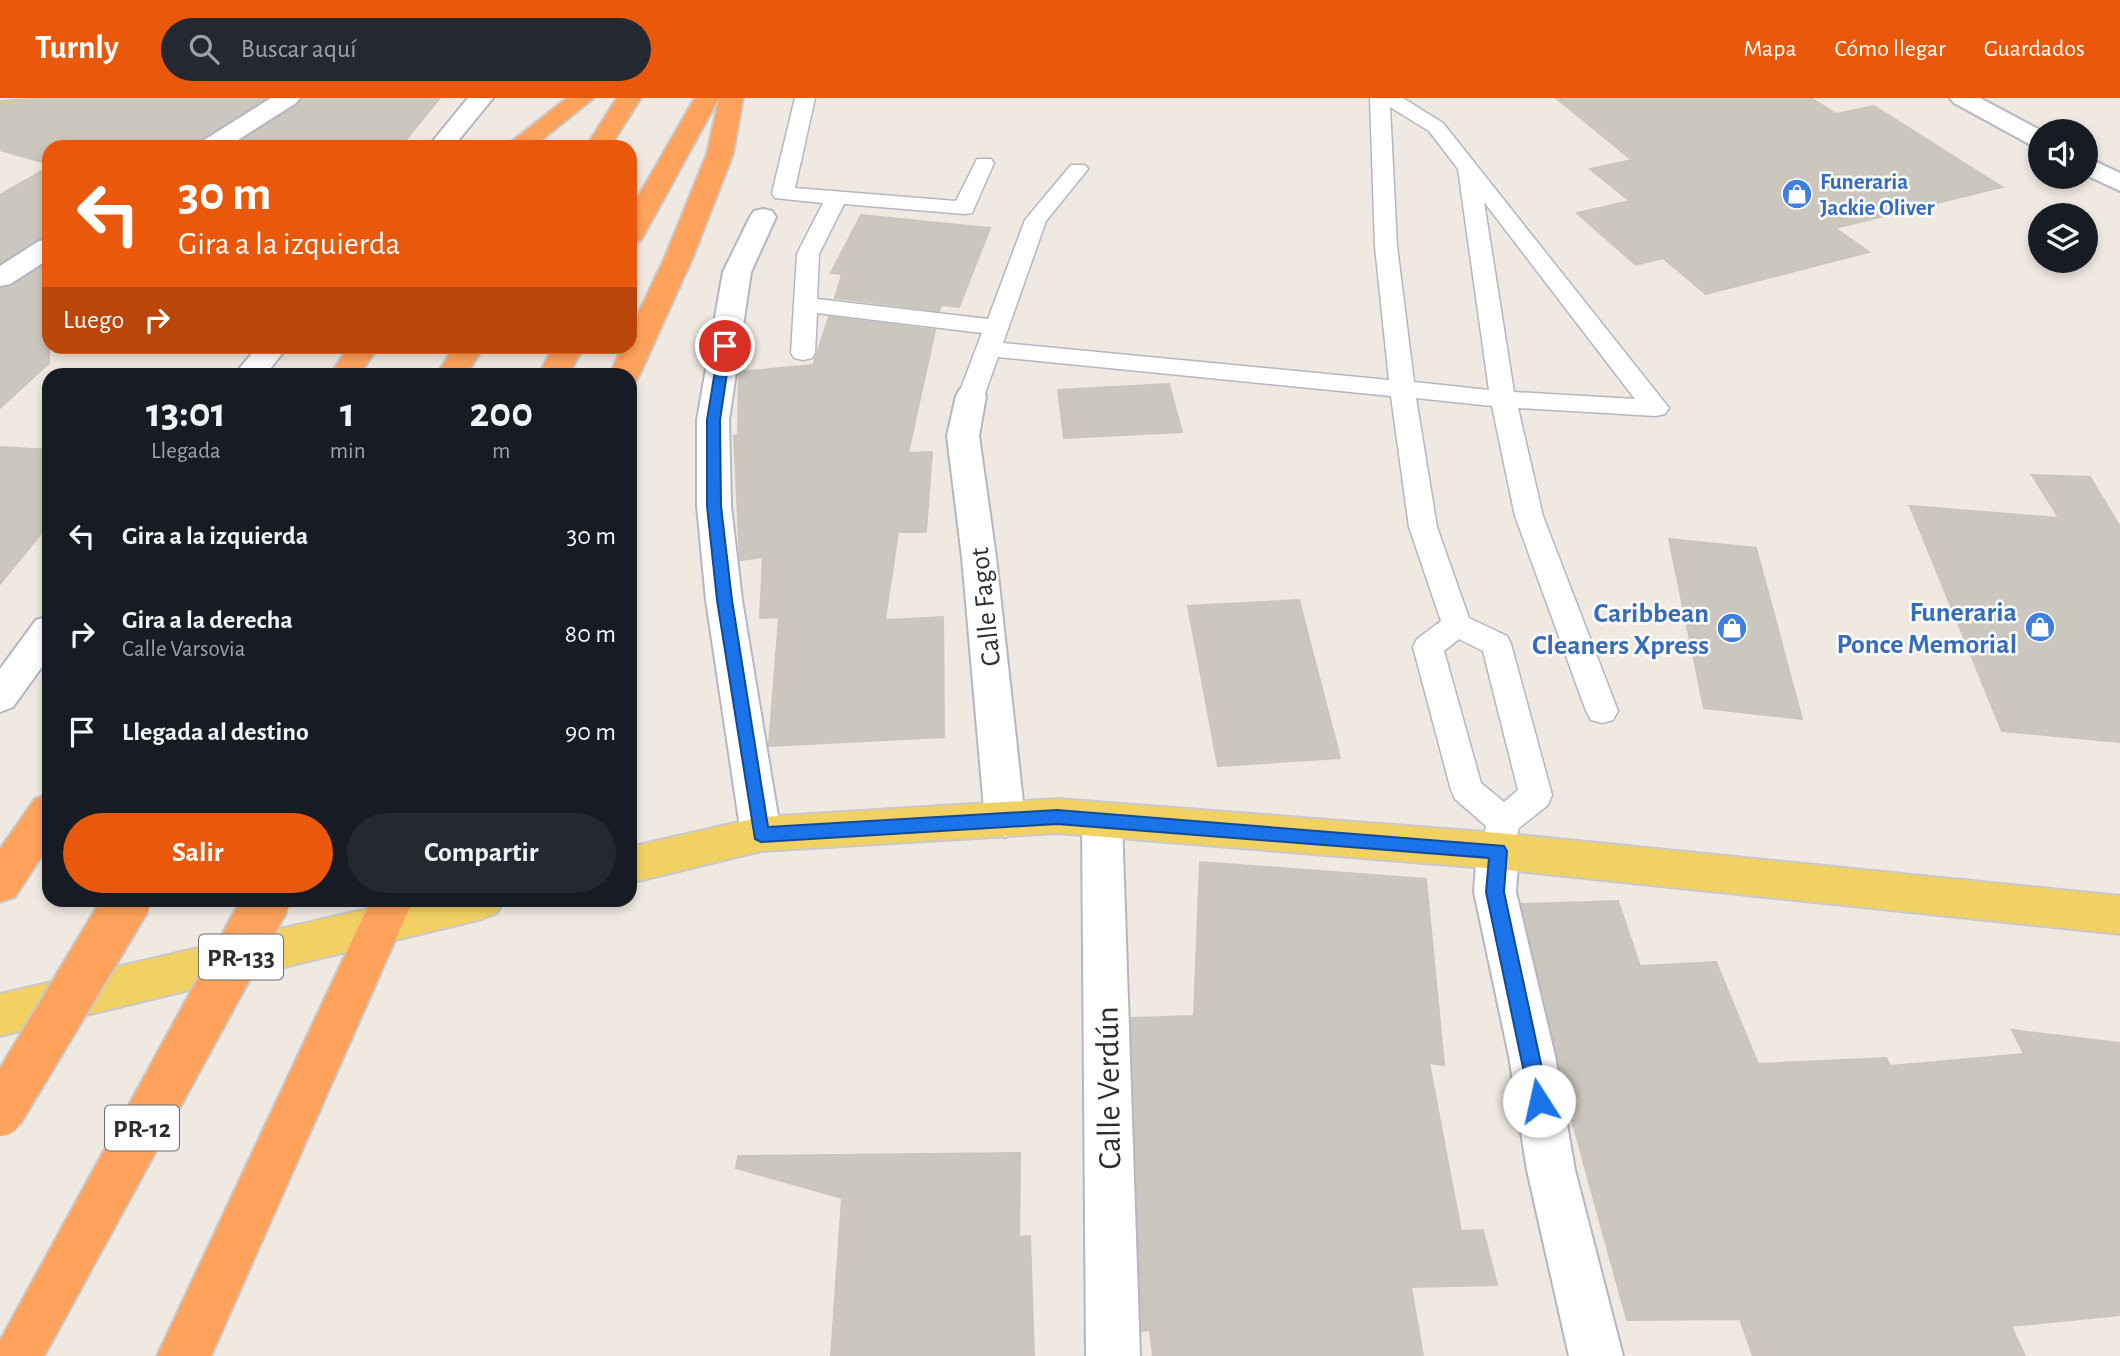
<!DOCTYPE html>
<html lang="es">
<head>
<meta charset="utf-8">
<style>
	body { margin:0; font-family:"Alegreya Sans",sans-serif; background:#242831; color:#f1f3f6; height:100vh; display:flex; flex-direction:column; font-size:26px; white-space:nowrap }
	* { box-sizing:border-box; margin:0 }
	p { font-size:23px; color:#9ea1a6 }
	.icon { flex:none; width:38px; height:38px; fill:none; stroke:currentColor; stroke-width:2; stroke-linecap:round; stroke-linejoin:round }
	.map { position:relative; flex:1; overflow:hidden }
	.sheet { position:absolute; left:42px; top:270px; width:595px; height:539px; display:flex; flex-direction:column; background:#171b24; border-radius:21px; box-shadow:0 4px 10px #0003 }
	.sheet>* { flex:none }
	.hud { position:absolute; left:42px; top:42px; width:595px; height:214px; border-radius:21px; box-shadow:0 4px 10px #0003; background:#ea580c; color:#fff; overflow:hidden }
	.controls { position:absolute; left:2028px; top:21px; display:grid; gap:14px }
	.controls a { display:grid; place-items:center; width:70px; height:70px; border-radius:50%; background:#171b24; box-shadow:0 4px 10px #0003; font-size:35px }
	.pin { position:absolute; display:grid; place-items:center; width:60px; height:60px; color:#fff; margin:-30px; border:4px solid #fff; border-radius:50%; box-shadow:0 2px 7px #0007 }
	.me { position:absolute; width:77px; margin:-38px; rotate:350deg; stroke-linejoin:round; filter:drop-shadow(0 0 5px #0008) }
	.turn { display:flex; align-items:center; gap:24px; height:147px; padding:0 21px; font-size:32px }
	.turn .icon { width:91px; height:91px; stroke-width:2.5 }
	.turn b { display:block; font-size:49px; line-height:60px }
	.then { display:flex; align-items:center; height:66px; padding:0 21px; background:#0003; gap:14px; font-size:26px }
	.eta { display:flex; justify-content:space-evenly; align-items:center; height:119px; text-align:center }
	.eta b { font-size:42px; font-weight:700; line-height:49px }
	.action { display:flex; gap:14px; margin-top:auto; padding:14px 21px }
	.action a { flex:1; height:80px; border-radius:42px; background:#ea580c; color:#fff; font-size:28px; font-weight:700; line-height:80px; text-align:center }
	.action a+a { background:#242831; color:#f1f3f6 }
	ul { padding:0; list-style:none }
	li { display:flex; align-items:center; gap:21px; height:98px; padding:0 21px }
	li div { flex:1 }
	li b { display:block; font-size:26px }
	li em { font-style:normal }
	header { display:flex; align-items:center; gap:42px; box-sizing:border-box; height:98px; padding:0 35px; background:#ea580c; color:#fff }
	header strong { font-size:33px }
	nav { display:flex; gap:38px; margin-inline-start:auto; font-size:24px }
	.search { width:490px; height:63px; background:#242831; display:flex; align-items:center; gap:18px; box-sizing:border-box; padding:0 24px; border-radius:38px; color:#9ea1a6; font-size:26px }
	.map>svg:first-child { display:block }
	.building { fill:#cbc7bf; stroke:#cbc5ba; stroke-width:2 }
	.lines { fill:none; stroke-linecap:round; stroke-linejoin:round }
	.service-casing { stroke:#b4b7c1; stroke-width:3 }
	.minor-casing { stroke:#b4b7c1; stroke-width:4 }
	.tertiary-casing { stroke:#b4b7c1; stroke-width:4 }
	.primary-casing { stroke:#c9c9c9; stroke-width:4 }
	.motorway-casing { stroke:#c9c9c9; stroke-width:4 }
	.service { fill:#fff; fill-rule:evenodd }
	.minor { fill:#fff; fill-rule:evenodd }
	.tertiary { fill:#fff; fill-rule:evenodd }
	.primary { fill:#f2d163; fill-rule:evenodd }
	.motorway { fill:#ffa35c; fill-rule:evenodd }
	.motorway-bridge-casing { stroke:#c9c9c9; stroke-width:50; stroke-linecap:butt }
	.motorway-bridge { stroke:#ffa35c; stroke-width:46 }
	.route { fill:#1a73e8; stroke:#114b97; stroke-width:2 }
	.labels { text-anchor:middle; stroke-width:5; stroke-linejoin:round; paint-order:stroke }
	.far-shop-label { font-size:23px; font-weight:bold; fill:#366cbe; stroke:#fff; text-anchor:start }
	.shield { fill:#fff; stroke:#6d6d6d; stroke-width:2 }
	.shield-label { font-size:26px; font-weight:bold; fill:#2e2e2e }
	.street-label { font-size:28px; fill:#2e2e2e; stroke:#fff }
	.shop-label { font-size:28px; font-weight:bold; fill:#366cbe; stroke:#fff; text-anchor:end }
	.near-street-label { font-size:33px; fill:#2e2e2e; stroke:#fff }
</style>
</head>
<body>
<header>
<strong>Turnly</strong>
<div class="search"><svg class="icon" aria-label="search" viewBox="0 0 24 24"><circle cx="10" cy="10" r="6"/><path d="M15 15l6 6"/></svg>Buscar aquí</div>
<nav><a>Mapa</a><a>Cómo llegar</a><a>Guardados</a></nav>
</header>
<div class="map">
<svg width="2120" height="1258" viewBox="0 0 2120 1258">
	<rect width="100%" height="100%" fill="#efe9e1"/>
	<!-- building -->
	<g class="building">
		<path d="M48,0H266L200,42L195,49H49V66L0,52V3Z"/>
		<path d="M303,0H440L400,49H232L297,7Z"/>
		<path d="M1556,0H1811L1836,16L1874,8L2002,89L1835,130L1869,154L1706,196L1663,160L1636,167L1577,115L1630,103L1590,71L1632,62Z"/>
		<path d="M49,69V139L38,141L0,165V97Z"/>
		<path d="M861,117L990,130L959,209L941,207L939,213L835,200L842,176L831,175Z"/>
		<path d="M49,164V265L0,310V190L11,188Z"/>
		<path d="M829,219L935,232L908,355L932,354L926,434H898L885,522L943,519L944,639L769,648L779,519L760,520L763,459L740,462L734,338L738,337L739,274L813,267Z"/>
		<path d="M1169,286L1182,334L1064,340L1058,292Z"/>
		<path d="M0,349L49,352V426L0,486Z"/>
		<path d="M2032,377L2090,379L2120,429V644L2002,633L1910,408L2059,420Z"/>
		<path d="M1669,441L1756,450L1802,621L1704,610Z"/>
		<path d="M1299,502L1340,660L1218,668L1188,508Z"/>
		<path d="M1200,764L1426,781L1444,967L1429,965L1461,1133L1483,1132L1497,1187L1411,1189L1423,1258H1153L1150,1232L1142,1233L1131,920L1194,918Z"/>
		<path d="M1618,803L1640,868L1716,864L1758,966L1886,960L1890,968L2024,956L2012,932L2120,945V1217L2011,1228L2025,1258H1753L1740,1221L1627,1222L1564,993L1521,806Z"/>
		<path d="M1020,1055L1019,1139L1030,1138L1034,1258H831L842,1100L736,1070L738,1058Z"/>
	</g>
	<g class="lines">
		<!-- service casing -->
		<g class="service-casing">
			<path id="service" d="M795,0H815L795,90L956,103L977,61H991L994,65L972,115L964,116L844,106L819,156L817,201L988,221L1025,122L1071,67H1085L1088,71L1046,123L1003,245L1389,282L1375,148L1370,0H1403L1443,25L1669,310L1665,316L1656,318L1518,310L1543,418L1618,613L1613,622L1602,625L1591,622L1586,613L1515,418L1492,308L1416,300L1437,429L1469,520L1507,538L1511,546L1552,697L1548,707L1519,730L1510,763L1498,767L1486,763L1481,753L1486,728L1455,701L1451,692L1413,549L1417,541L1441,523L1409,429L1391,298L998,259L984,298L980,304L971,306L962,304L958,298L982,235L817,215L815,255L812,260L803,262L794,260L791,255L797,156L823,105L775,100L772,95ZM1390,9L1429,33L1458,71L1489,292L1414,284L1397,148ZM1484,104L1635,301L1514,294ZM1459,541L1483,553L1518,692L1504,704L1481,685L1444,553Z"/>
		</g>
		<!-- minor casing -->
		<g class="minor-casing">
			<g id="minor">
				<path d="M271,0H300L296,5L227,49H198L201,44Z"/>
				<path d="M468,0H493L453,49H428Z"/>
				<path d="M763,111L772,113L776,119L751,174L729,322L731,408L742,502L781,736L775,748L761,753L747,748L741,736L706,502L697,408V322L723,174L750,119L754,113Z"/>
				<path d="M49,141V161L10,186L0,188V168L39,143Z"/>
				<path d="M258,248H288L266,276H235Z"/>
				<path d="M971,288L982,291L986,298L979,338L996,459L1025,722L1019,734L1005,739L991,734L985,722L962,459L947,338L956,298L960,291Z"/>
				<path d="M49,518V559L13,609L0,614V571L36,522Z"/>
				<path d="M1102,706L1116,711L1122,723L1140,1258H1086L1082,723L1088,711Z"/>
				<path d="M1498,735L1513,741L1519,753L1516,794L1555,958L1575,1072L1623,1258H1569L1527,1072L1509,958L1474,794L1477,753L1483,741Z"/>
			</g>
		</g>
		<!-- tertiary casing -->
		<g class="tertiary-casing">
			<g id="tertiary">
				<path d="M1950,0H1980L2042,33L2040,49L2031,47L1954,5Z"/>
				<path d="M2086,59L2120,75V93L2086,77Z"/>
			</g>
		</g>
		<!-- primary casing -->
		<g class="primary-casing">
			<g id="primary">
				<path d="M1057,701L1498,735L2120,798V836L1498,771L1057,735L761,753L630,785V749L761,719Z"/>
				<path d="M405,802H503L497,815L482,821L0,938V896Z"/>
			</g>
		</g>
		<!-- motorway casing -->
		<g class="motorway-casing">
			<g id="motorway">
				<path d="M567,0H594L533,49H505Z"/>
				<path d="M617,0H641L610,49H586Z"/>
				<path d="M695,0H719L644,137L640,143L630,145V113Z"/>
				<path d="M719,0H743L733,56L693,159L640,276L636,283L630,284V276H610L623,248H630V233L665,159L707,56Z"/>
				<path d="M350,248H379L360,276H330Z"/>
				<path d="M455,248H484L467,276H437Z"/>
				<path d="M554,248H584L569,276H539Z"/>
				<path d="M49,696V747L15,799L0,804V751L35,701Z"/>
				<path d="M371,802H413L211,1258H157Z"/>
			</g>
		</g>
		<!-- service -->
		<use href="#service" class="service"/>
		<!-- minor -->
		<use href="#minor" class="minor"/>
		<!-- tertiary -->
		<use href="#tertiary" class="tertiary"/>
		<!-- primary -->
		<use href="#primary" class="primary"/>
		<!-- motorway -->
		<use href="#motorway" class="motorway"/>
		<!-- motorway-bridge casing -->
		<g class="motorway-bridge-casing">
			<g id="motorway-bridge">
				<path d="M0,1015L128,802"/>
				<path d="M18,1258L267,802"/>
			</g>
		</g>
		<!-- motorway-bridge -->
		<use href="#motorway-bridge" class="motorway-bridge"/>
	</g>
	<!-- route -->
	<path class="route" d="M725,244L731,248L720,322L721,408L732,502L768,729L1057,712L1504,748L1507,753L1504,794L1549,1003L1546,1010L1539,1013L1533,1010L1530,1003L1486,794L1489,760L1057,726L761,744L755,741L717,502L707,408V322L719,248Z"/>
	<!-- icons -->
	<defs>
		<g id="shop-disc" transform="scale(1.575)"><circle r="9.5" fill="#3f7fe0" stroke="#fff"/><path d="M-5-2.5h2.3a2.7 3.5 0 0 1 5.4 0H5L5.5 6h-11ZM-1.5-2.5h3a1.5 2.3 0 0 0-3 0Z" fill="#fff"/></g>
	</defs>
	<g fill-rule="evenodd">
		<use href="#shop-disc" x="1797" y="96"/>
		<use href="#shop-disc" x="2040" y="529"/>
		<use href="#shop-disc" x="1732" y="530"/>
	</g>
	<g class="labels">
		<!-- far-shop labels -->
		<g class="far-shop-label">
			<text x="1820" y="91">Funeraria<tspan x="1820" dy="26">Jackie Oliver</tspan></text>
		</g>
		<!-- shield labels -->
		<g class="shield">
			<rect x="199" y="836.5" width="84" height="45" rx="5"/>
			<rect x="105" y="1007.5" width="74" height="45" rx="5"/>
		</g>
		<g class="shield-label">
			<text x="241" y="868">PR-133</text>
			<text x="142" y="1039">PR-12</text>
		</g>
		<!-- street labels -->
		<g class="street-label">
			<text transform="translate(984 509) rotate(-96)" y="10">Calle Fagot</text>
		</g>
		<!-- shop labels -->
		<g class="shop-label">
			<text x="2017" y="523">Funeraria<tspan x="2017" dy="32">Ponce Memorial</tspan></text>
			<text x="1709" y="524">Caribbean<tspan x="1709" dy="32">Cleaners Xpress</tspan></text>
		</g>
		<!-- near-street labels -->
		<g class="near-street-label">
			<text transform="translate(1107 990) rotate(-91)" y="12">Calle Verdún</text>
		</g>
	</g>
</svg>
<div class="controls">
<a><svg class="icon" aria-label="sound" viewBox="0 0 24 24"><path d="M4 9h4l5-4v14l-5-4H4zM17 9q2 3 0 6"/></svg></a>
<a><svg class="icon" aria-label="layers" viewBox="0 0 24 24"><path d="M12 4l9 5-9 5-9-5zM3 14l9 5 9-5"/></svg></a>
</div>
<div class="pin" style="left:725px;top:248px;background:#d93025"><svg class="icon" aria-label="arrive" viewBox="0 0 24 24"><path d="M6 21V4h12l-3 4 3 4H6"/></svg></div>
<svg class="me" style="left:1539px;top:1003px" viewBox="-20 -20 40 40"><circle r="19" fill="#fff"/><path d="M0-13L10 11 0 6-10 11z" fill="#1a73e8"/></svg>
<div class="hud">
<div class="turn"><svg class="icon" aria-label="left" viewBox="0 0 24 24"><path d="M17 20v-9H6M10 6l-5 5 5 5"/></svg><div><b>30 m</b>Gira a la izquierda</div></div>
<div class="then">Luego<svg class="icon" aria-label="right" viewBox="0 0 24 24"><path d="M7 20v-9h11M14 6l5 5-5 5"/></svg></div>
</div>
<section class="sheet">
<div class="eta">
<div><b>13:01</b><p>Llegada</p></div>
<div><b>1</b><p>min</p></div>
<div><b>200</b><p>m</p></div>
</div>
<ul>
<li><svg class="icon" aria-label="left" viewBox="0 0 24 24"><path d="M17 20v-9H6M10 6l-5 5 5 5"/></svg><div><b>Gira a la izquierda</b></div><em>30 m</em></li>
<li><svg class="icon" aria-label="right" viewBox="0 0 24 24"><path d="M7 20v-9h11M14 6l5 5-5 5"/></svg><div><b>Gira a la derecha</b><p>Calle Varsovia</p></div><em>80 m</em></li>
<li><svg class="icon" aria-label="arrive" viewBox="0 0 24 24"><path d="M6 21V4h12l-3 4 3 4H6"/></svg><div><b>Llegada al destino</b></div><em>90 m</em></li>
</ul>
<div class="action"><a>Salir</a><a>Compartir</a></div>
</section>
</div>
</body>
</html>
